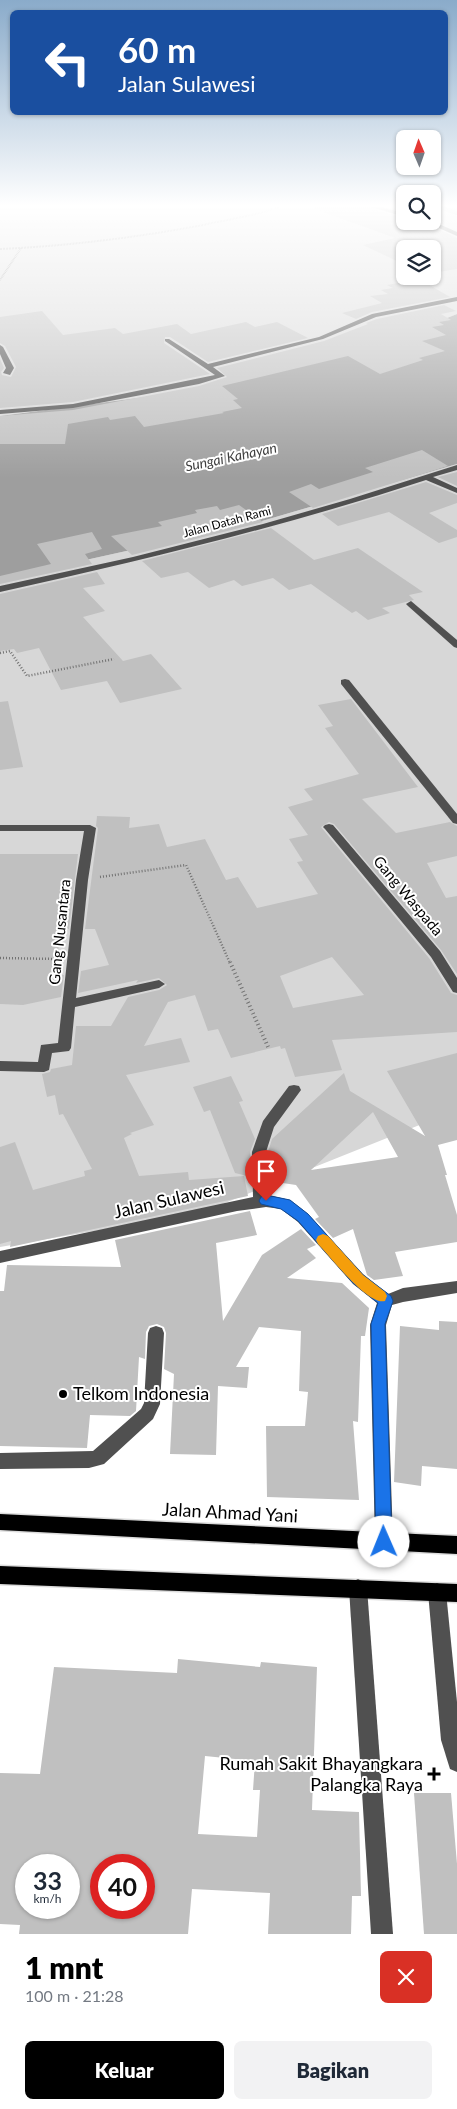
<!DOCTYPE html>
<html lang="id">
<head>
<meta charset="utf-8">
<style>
	body { margin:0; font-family:Lato,sans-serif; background:#f2f2f3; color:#1f2937; height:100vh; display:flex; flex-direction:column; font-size:19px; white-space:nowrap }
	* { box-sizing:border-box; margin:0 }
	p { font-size:16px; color:#747a83 }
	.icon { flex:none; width:28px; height:28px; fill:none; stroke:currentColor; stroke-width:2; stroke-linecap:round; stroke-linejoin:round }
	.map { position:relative; height:1934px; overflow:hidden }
	.panel { display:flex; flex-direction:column; background:#fff; flex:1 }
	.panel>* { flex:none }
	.guide { position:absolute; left:10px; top:10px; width:438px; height:105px; border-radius:8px; box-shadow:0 1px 4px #0004; background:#1a4fa0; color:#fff; overflow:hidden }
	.needle { width:32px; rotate:358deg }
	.tools { position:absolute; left:396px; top:130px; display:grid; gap:10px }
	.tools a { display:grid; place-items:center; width:45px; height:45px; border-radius:8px; background:#fff; box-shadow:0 1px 4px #0004; font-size:25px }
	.speed { position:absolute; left:15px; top:1854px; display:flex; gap:10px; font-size:25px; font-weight:700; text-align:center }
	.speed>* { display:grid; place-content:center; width:65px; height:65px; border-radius:50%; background:#fff; box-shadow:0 1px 4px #0004; line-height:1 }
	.speed small { font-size:12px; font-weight:400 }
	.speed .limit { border:8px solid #d22; background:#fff; color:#111 }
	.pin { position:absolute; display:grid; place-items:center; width:42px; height:42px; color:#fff; margin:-51px -21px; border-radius:50% 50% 50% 0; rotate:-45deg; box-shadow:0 0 5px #0007 }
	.pin .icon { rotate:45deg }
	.me { position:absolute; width:55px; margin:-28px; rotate:359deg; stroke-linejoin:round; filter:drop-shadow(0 0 4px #0008) }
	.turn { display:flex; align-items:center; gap:18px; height:105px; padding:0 25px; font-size:22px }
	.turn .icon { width:65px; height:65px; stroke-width:2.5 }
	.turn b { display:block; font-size:35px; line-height:42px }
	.round { display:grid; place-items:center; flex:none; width:52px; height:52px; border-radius:8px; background:#f2f2f3 }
	.summary { display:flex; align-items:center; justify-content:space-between; height:85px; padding:0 25px }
	h1 { font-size:30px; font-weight:800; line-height:38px; color:#000 }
	.action { display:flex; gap:10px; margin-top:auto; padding:10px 25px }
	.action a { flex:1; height:58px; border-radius:8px; background:#000; color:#fff; font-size:20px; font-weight:800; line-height:58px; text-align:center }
	.action a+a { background:#f2f2f3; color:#1f2937 }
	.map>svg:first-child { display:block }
	.green { fill:#d7d7d7; fill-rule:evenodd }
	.water { fill:#9e9e9e }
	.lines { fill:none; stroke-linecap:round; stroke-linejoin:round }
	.stream { stroke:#9e9e9e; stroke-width:4 }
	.building { fill:#c0c0c0; fill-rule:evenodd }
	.major-casing { stroke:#dbdbdb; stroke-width:3 }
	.path-far2 { stroke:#727272; stroke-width:2; stroke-dasharray:0.5 1; stroke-linecap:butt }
	.path-far1 { stroke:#727272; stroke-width:2.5; stroke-dasharray:1 2; stroke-linecap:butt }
	.path { stroke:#727272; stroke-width:4; stroke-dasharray:1 3; stroke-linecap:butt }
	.minor { fill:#505050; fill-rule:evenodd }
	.major { fill:#000; fill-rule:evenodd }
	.route { fill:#1a73e8; stroke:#114b97 }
	.slow { fill:#f59e0b }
	.poi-dot { fill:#000; stroke:#fff; stroke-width:2 }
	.labels { text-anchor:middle; stroke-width:4; stroke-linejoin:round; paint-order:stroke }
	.far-street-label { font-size:12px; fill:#000; stroke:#fff }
	.far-water-label { font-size:14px; font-style:italic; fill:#3f3f3f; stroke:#fff }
	.street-label { font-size:15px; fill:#000; stroke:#fff }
	.near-street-label { font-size:18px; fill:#000; stroke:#fff }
	.near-poi-label { font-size:18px; fill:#000; stroke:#fff; text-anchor:start }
</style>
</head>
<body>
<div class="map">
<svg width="457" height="1934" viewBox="0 0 457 1934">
	<rect width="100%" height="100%" fill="#fff"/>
	<!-- green -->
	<g class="green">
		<path d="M0,207H405V221H432L433,207H457V314L371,348L198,390L0,416ZM405,249H432V276H405Z"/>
		<path d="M457,464V1110L200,1213L0,1247V579L262,521Z"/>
	</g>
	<!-- water -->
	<path class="water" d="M457,314V464L262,521L0,579V416L198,390L371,348Z"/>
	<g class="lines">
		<!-- stream -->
		<path class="stream" d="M439,207L457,213"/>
	</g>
	<!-- building -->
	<g class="building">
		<path d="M315,207H369L405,219V221H421L457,238V269L432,273V249H405V265L363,245L395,238L315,209Z"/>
		<path d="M419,279L450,297L372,312L356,319L342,313L382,303L370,296L388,294L381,290L393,288L387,285Z"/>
		<path d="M444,305L456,311L441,314L451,320L439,322L444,325L432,327L446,335L422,341L445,351L419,358L423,360L380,374L348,356L222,386L238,399L233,400L242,408L222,412L224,413L144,427L135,416L110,420L108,417L68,424L65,444H0V416L73,410L199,386L227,377L217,368L324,341L368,324L366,323L377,319Z"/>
		<path d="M42,311L63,335L115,328L123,334L177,324L191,334L246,322L255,327L277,322L308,338L208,362L170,337H165L164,343L210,374L73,402L0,408V359L4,368L1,372L2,375L11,377L16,367L5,346L0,343V317Z"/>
		<path d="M422,450L448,466L313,508L289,492L311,484L319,489L373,472L365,468Z"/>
		<path d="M457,472V486L438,477Z"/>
		<path d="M426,482L457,495V503L429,513L457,530V537L439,543L389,512L338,526L322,514Z"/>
		<path d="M239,505L263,522L132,555L111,536L162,526L158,522L197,513L195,510L217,506L220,510Z"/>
		<path d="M271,528L314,560L358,548L423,592L409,595L414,600L382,608L390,613L368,620L356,611L352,613L311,584L289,590L273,578L242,586L234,580L209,588L188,572L161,578L142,561Z"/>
		<path d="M92,532L102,549L85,554L92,564L0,584V576L51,564L37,544Z"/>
		<path d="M97,572L105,584L83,588L105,611L83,617L123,661L151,654L182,689L120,703L107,681L61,690L39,648L17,653L14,649L0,651V594Z"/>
		<path d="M351,699L418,787L362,799L396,833L450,822L457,826V856L427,863L446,898L457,896V974L441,950L334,824L329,822L321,827L429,958L451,993L457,995V1032L332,1040L342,1070L295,1077L285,1048L281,1049L280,1046L231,1058L218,1029L208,1031L195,995L168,1002L144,1046L181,1038L190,1062L126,1075L154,1125L130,1133L132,1134L124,1138L139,1176L188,1172L189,1180L244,1176L248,1196L10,1247L11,1241L0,1244V1147L15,1142L33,1190L85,1176L84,1171L92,1169L63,1114L59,1115L55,1095L47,1097L42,1074L50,1072L51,1069L72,1065L76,1026H111L128,997L159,990L167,985L159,978L136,983L138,980L78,993L81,971L109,965L95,929H85L98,828L96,826L97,816L130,817L129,828L159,824L167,847L205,839L226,880L238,877L257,908L318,894L297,862L303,861L289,839L308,835L288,807L313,800L304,789L359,774L325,728L333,726L318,705ZM332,957L364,995L293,1008L280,976Z"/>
		<path d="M8,701L23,767L0,770V702Z"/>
		<path d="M0,854H78L69,929H60L57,966H60L58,976L64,975L61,997L23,1005L0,1004Z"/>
		<path d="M457,1053V1140L438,1145L447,1175H445L457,1215V1242L395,1252L403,1276L374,1280L367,1275L353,1229L333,1238L315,1219L319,1217L296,1185L269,1181L268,1152L272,1139L344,1073L350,1091L425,1136L387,1071ZM373,1112L398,1157L311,1170Z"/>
		<path d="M231,1076L243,1101L239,1102L255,1139L250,1152L251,1177L235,1173L210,1110L204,1112L193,1087Z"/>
		<path d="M250,1211L257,1235L216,1243L223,1321L262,1255L301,1229L316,1245L307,1249L316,1258L287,1278L342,1283L369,1308L365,1336H361L358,1422L353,1421L359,1500L267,1497L266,1426H305L308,1392L299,1391L301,1331L259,1327L236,1367H249L247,1388L218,1386L216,1455L170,1454L174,1374L164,1369L166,1333L164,1327L157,1324L149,1326L146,1332L145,1359L139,1357L136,1411L130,1416L90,1415L87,1448L0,1446V1291H4L7,1265L121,1267L115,1240Z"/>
		<path d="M439,1321L457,1322V1469L422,1466L421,1486L394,1482L400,1326L439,1330Z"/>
		<path d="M178,1659L260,1667L261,1662L317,1667L312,1810L359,1812L361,1896H352L351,1934H268L270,1893L192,1889L188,1934H19L20,1925L0,1924V1773L40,1774L54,1667L177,1673ZM205,1756L255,1761L253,1790H260L257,1837L198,1834ZM26,1865H69V1908H26ZM101,1865H144V1908H101Z"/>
		<path d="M414,1793H451L457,1864V1934H424Z"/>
	</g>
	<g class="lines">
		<!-- major casing -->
		<g class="major-casing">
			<g id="major">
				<path d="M0,1514L457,1536V1554L0,1530Z"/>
				<path d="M0,1566L457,1584V1602L0,1584Z"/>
			</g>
		</g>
		<!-- path-far2 -->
		<g class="path-far2">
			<path d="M0,249C66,246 132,238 198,226C225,220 253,216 280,207"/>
			<path d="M0,280L21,248"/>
		</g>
		<!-- path-far1 -->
		<g class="path-far1">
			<path d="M0,653L10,651L27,676L114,659"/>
			<path d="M100,877L186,865L230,963"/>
			<path d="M0,958L57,959"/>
		</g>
		<!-- path -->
		<path class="path" d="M230,962L269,1049"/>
		<!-- minor -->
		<g class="minor">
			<path d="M371,207H380L405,213V217Z"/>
			<path d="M423,221H432L457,232V236Z"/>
			<path d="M457,297V301L376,317L323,339L213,367L225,376L199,384L73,408L0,414V410L73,404L215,375L165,341V339H169L208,364L319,337L372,314Z"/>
			<path d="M0,345L3,347L14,368L10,375L3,373L6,368L0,354Z"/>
			<path d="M457,465V470L433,477L457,488V493L426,480C286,526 144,560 0,592V586L133,557L263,524L350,499Z"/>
			<path d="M411,601L457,640V648L454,647L408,606L406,604Z"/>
			<path d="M345,679L349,680L457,814V824L453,823L341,684V680Z"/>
			<path d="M329,824L333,825L440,951L457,978V993L453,992L431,957L325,829L323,827L325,825Z"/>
			<path d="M0,825H90L96,828L88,880L76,998L159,980L165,984L159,988L75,1007L71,1048L69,1051L52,1053L49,1070L44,1072L0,1071V1061L38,1062L41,1045L58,1043L76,880L84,831H0Z"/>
			<path d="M294,1085L299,1086L301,1090L274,1127L266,1152L268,1195L290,1200L308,1214L363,1274L388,1294L403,1288L457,1281V1293L403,1302L392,1305L386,1325L393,1542L390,1548L384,1551L378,1548L375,1542L370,1325L377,1303L353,1284L298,1222L281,1209L266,1207L237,1211L0,1263V1251L253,1197L252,1152L263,1121L289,1086Z"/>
			<path d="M156,1326L162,1328L164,1333L160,1404L153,1419L104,1464L89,1468L0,1469V1453L93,1451L141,1409L144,1403L148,1333L150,1328Z"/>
			<path d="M358,1579L364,1582L367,1588L393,1934H371L349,1588L352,1582Z"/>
			<path d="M437,1583L443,1586L446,1592L457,1702V1772L450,1769L441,1740L428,1592L431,1586Z"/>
		</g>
		<!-- major -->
		<use href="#major" class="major"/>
	</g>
	<!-- sky -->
	<linearGradient id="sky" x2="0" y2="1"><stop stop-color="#8aabca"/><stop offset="0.43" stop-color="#fff"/><stop offset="1" stop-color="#fff" stop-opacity="0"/></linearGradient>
	<rect width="457" height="478" fill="url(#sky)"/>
	<!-- route -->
	<path class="route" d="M266,1195L290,1200L308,1214L363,1275L391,1296L393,1301L385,1324L392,1542L390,1547L384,1550L378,1547L376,1542L371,1324L378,1303L353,1283L298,1221L281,1209L261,1204L259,1201L261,1197Z"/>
	<!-- slow -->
	<path class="slow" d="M323,1234L328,1236L363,1275L385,1292L387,1296L385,1301C368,1306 330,1256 318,1244L316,1240L318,1236Z"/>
	<!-- markers -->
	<g class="poi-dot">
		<circle cx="63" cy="1394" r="5"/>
		<path d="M431.5 1766.5h5v5h5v5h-5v5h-5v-5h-5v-5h5z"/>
	</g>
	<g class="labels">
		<!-- far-street labels -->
		<g class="far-street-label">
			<text transform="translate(227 522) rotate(-15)" y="4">Jalan Datah Rami</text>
		</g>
		<!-- far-water labels -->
		<g class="far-water-label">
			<text transform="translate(231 457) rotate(-12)" y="5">Sungai Kahayan</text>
		</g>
		<!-- street labels -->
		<g class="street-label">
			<text transform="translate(408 896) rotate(50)" y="5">Gang Waspada</text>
			<text transform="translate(60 932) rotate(-84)" y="5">Gang Nusantara</text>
		</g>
		<!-- near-street labels -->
		<g class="near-street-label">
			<text transform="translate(169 1200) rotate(-13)" y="6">Jalan Sulawesi</text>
			<text transform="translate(230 1513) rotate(3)" y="6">Jalan Ahmad Yani</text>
		</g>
		<!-- near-poi labels -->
		<g class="near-poi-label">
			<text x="73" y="1400">Telkom Indonesia</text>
			<text x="423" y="1770" text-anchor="end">Rumah Sakit Bhayangkara<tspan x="423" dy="21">Palangka Raya</tspan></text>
		</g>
	</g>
</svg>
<div class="tools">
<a><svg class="needle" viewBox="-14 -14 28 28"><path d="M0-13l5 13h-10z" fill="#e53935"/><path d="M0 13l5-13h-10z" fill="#747a83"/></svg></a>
<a><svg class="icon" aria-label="search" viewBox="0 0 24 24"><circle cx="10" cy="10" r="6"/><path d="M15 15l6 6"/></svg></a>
<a><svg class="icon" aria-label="layers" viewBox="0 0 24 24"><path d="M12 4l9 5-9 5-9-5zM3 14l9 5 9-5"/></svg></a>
</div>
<div class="speed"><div>33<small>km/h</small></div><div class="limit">40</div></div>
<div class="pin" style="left:266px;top:1201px;background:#d93025"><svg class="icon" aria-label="arrive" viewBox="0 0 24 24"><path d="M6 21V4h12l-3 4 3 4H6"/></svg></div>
<svg class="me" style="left:384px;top:1542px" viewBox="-20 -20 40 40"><circle r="19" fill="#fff"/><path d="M0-13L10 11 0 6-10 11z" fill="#1a73e8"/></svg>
<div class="guide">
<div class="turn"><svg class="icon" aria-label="left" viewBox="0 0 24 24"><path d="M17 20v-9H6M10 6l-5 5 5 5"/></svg><div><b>60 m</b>Jalan Sulawesi</div></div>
</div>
</div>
<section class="panel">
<div class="summary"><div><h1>1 mnt</h1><p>100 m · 21:28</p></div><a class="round" style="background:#d93025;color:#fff"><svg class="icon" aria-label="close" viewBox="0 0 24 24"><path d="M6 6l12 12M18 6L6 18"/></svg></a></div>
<div class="action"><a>Keluar</a><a>Bagikan</a></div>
</section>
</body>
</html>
